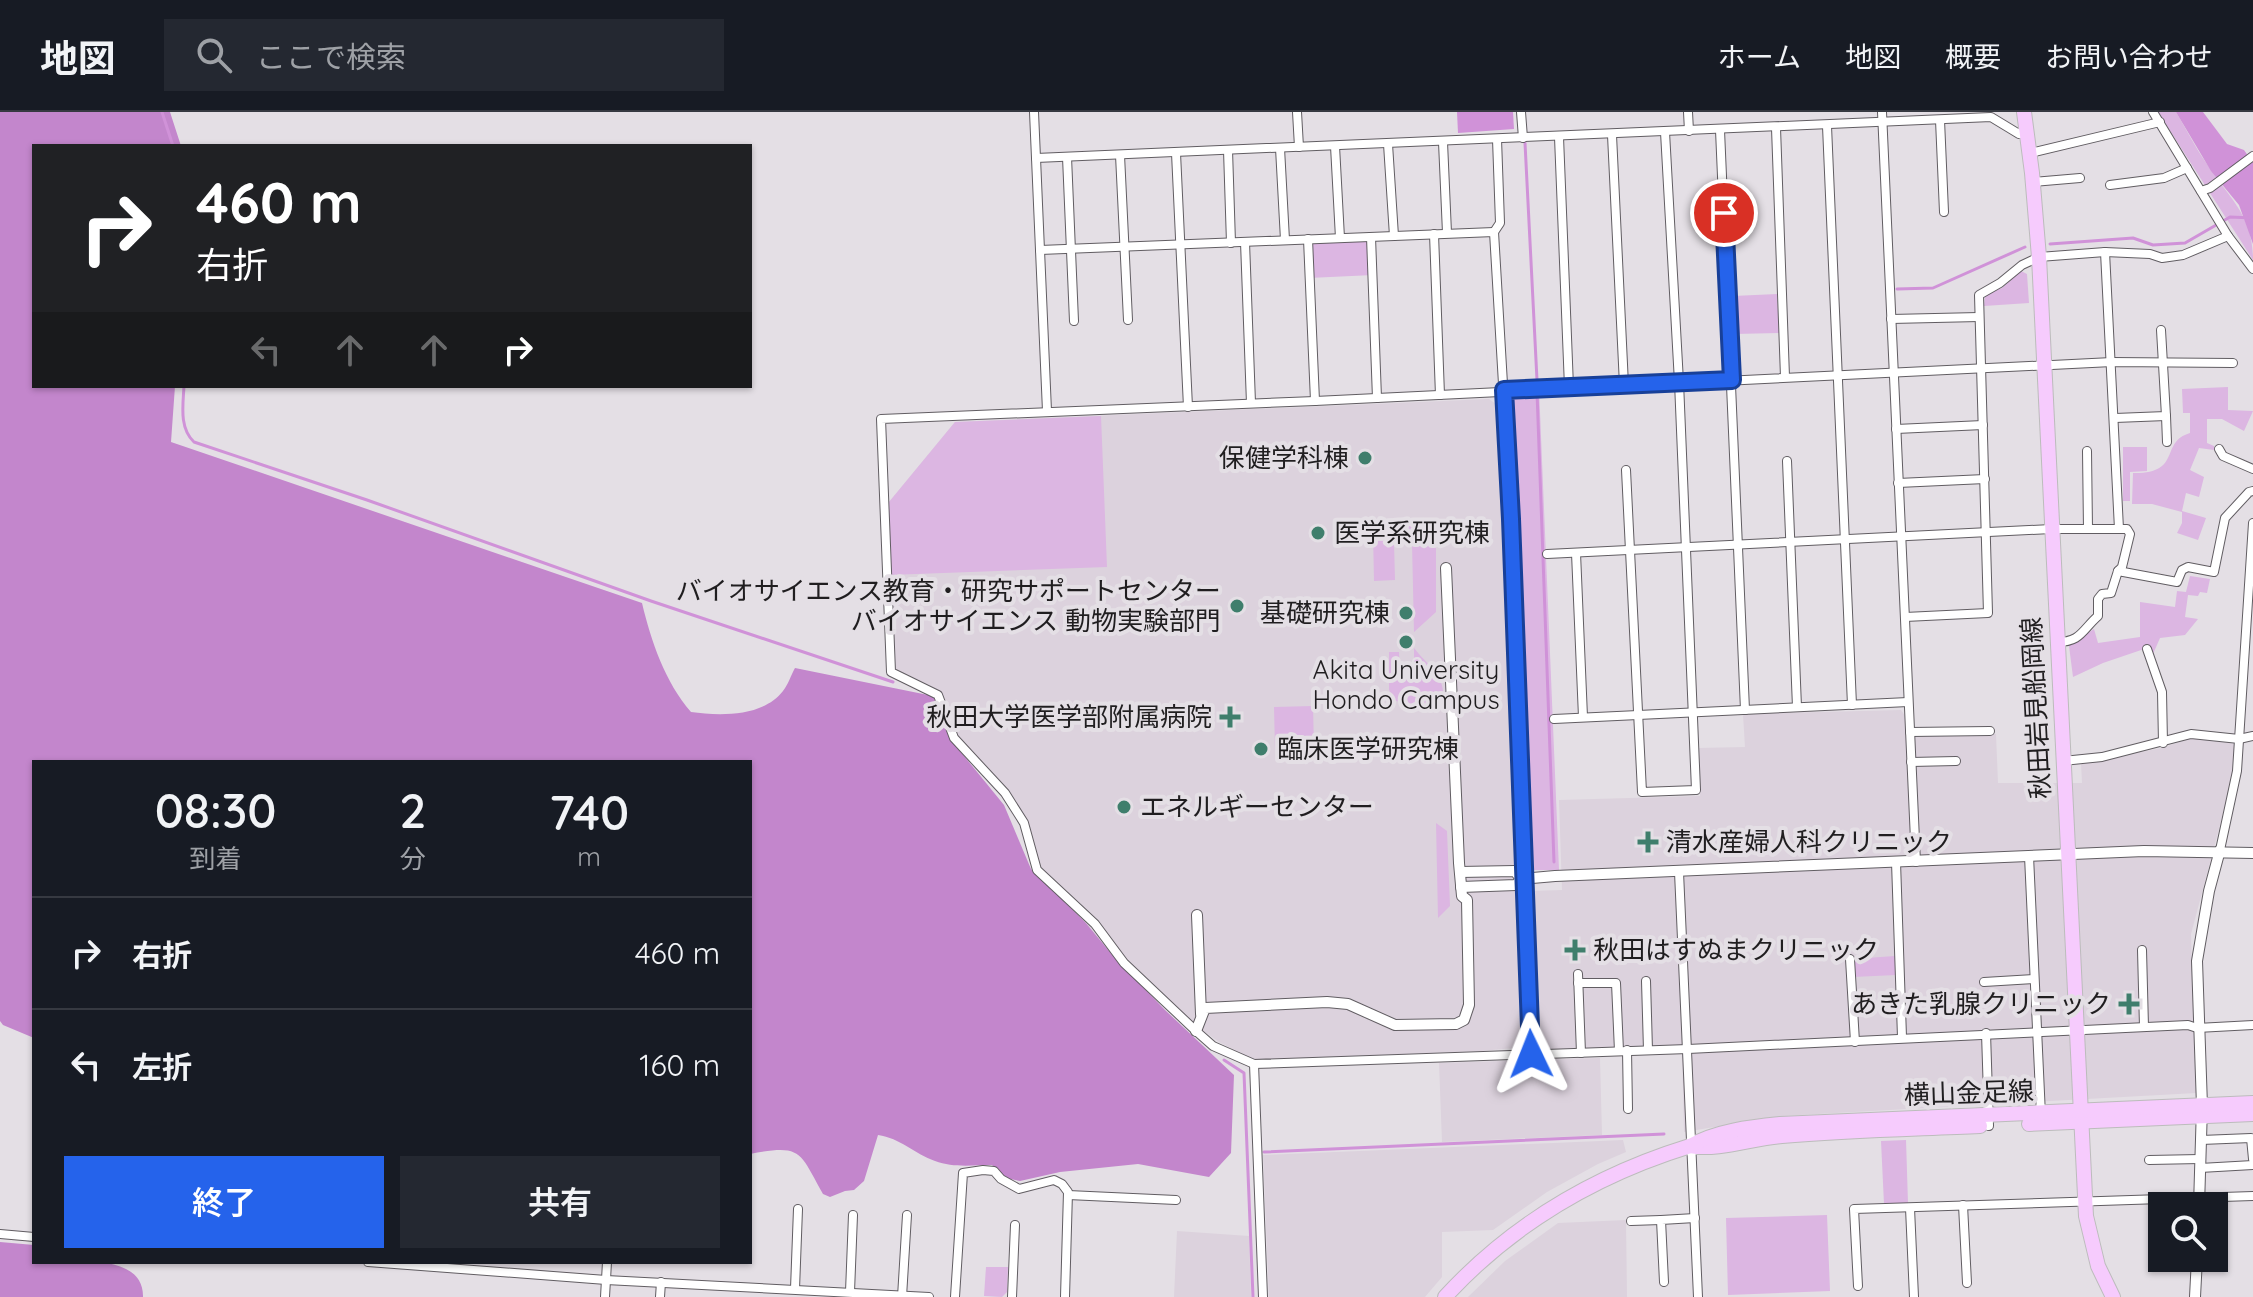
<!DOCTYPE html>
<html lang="ja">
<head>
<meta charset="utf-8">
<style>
	body { margin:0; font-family:Quicksand,"Noto Sans JP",sans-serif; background:#242831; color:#f1f3f6; height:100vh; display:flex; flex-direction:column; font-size:30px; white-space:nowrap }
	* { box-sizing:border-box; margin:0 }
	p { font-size:26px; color:#9ea1a6 }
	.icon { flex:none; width:44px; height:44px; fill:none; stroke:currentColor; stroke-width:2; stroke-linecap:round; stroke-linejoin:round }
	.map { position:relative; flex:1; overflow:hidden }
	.sheet { position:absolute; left:32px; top:648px; width:720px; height:504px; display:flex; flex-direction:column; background:#171b24; border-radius:0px; box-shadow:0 2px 6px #0004 }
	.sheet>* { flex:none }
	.banner { position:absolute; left:32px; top:32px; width:720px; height:244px; border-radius:0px; box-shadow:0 2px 6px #0004; background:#202124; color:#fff; overflow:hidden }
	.fabs { position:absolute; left:2148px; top:1080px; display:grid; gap:16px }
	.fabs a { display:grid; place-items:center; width:80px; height:80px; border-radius:0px; background:#171b24; box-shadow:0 2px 6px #0004; font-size:40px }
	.pin { position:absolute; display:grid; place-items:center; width:68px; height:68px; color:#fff; margin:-34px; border:4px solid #fff; border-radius:50%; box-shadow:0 2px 8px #0007 }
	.me { position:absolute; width:88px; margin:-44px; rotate:358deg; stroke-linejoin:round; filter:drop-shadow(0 0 6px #0008) }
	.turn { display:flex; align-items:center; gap:28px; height:168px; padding:0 32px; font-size:36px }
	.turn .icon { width:104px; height:104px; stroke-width:2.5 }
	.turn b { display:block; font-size:56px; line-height:68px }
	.lanes { display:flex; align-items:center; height:76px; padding:0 32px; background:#0003; justify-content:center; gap:40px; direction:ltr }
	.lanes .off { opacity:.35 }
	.eta { display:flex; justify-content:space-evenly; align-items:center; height:136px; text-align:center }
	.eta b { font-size:48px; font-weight:600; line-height:56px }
	.action { display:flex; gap:16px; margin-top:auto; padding:16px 32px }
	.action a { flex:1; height:92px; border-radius:0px; background:#2563eb; color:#fff; font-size:32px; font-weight:600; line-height:92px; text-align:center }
	.action a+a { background:#242831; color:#f1f3f6 }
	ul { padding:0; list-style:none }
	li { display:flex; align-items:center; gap:24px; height:112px; padding:0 32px; border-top:2px solid #363941 }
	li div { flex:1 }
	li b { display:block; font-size:30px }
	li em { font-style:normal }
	header { display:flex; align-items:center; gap:48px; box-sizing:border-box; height:112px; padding:0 40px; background:#171b24; border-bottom:2px solid #363941 }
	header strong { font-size:38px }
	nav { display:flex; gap:44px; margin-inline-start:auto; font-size:28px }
	.search { width:560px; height:72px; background:#242831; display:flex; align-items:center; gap:20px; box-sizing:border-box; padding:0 28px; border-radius:0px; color:#9ea1a6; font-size:30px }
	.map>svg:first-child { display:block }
	.built { fill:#dcd2dd }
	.green { fill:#dcb6e2 }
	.forest { fill:#c386cc }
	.water { fill:#d092d8 }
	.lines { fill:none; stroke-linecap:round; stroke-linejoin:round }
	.stream { stroke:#d092d8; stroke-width:3 }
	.minor-casing { stroke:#615d62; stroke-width:10 }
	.tertiary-casing { stroke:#615d62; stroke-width:12 }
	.primary-casing { stroke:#bcbcbc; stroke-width:16 }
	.minor { stroke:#fff; stroke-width:8 }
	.tertiary { stroke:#fff; stroke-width:10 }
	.primary { stroke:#f6cbfd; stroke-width:14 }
	.route-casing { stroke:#184099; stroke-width:20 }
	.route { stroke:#2563eb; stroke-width:14 }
	.poi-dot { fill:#3f7e6c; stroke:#e4dfe5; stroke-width:3 }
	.labels { text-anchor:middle; stroke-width:8; stroke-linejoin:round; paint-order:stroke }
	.poi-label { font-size:26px; fill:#201e20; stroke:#e4dfe5; text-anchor:end }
	.street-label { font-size:26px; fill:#201e20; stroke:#e4dfe5 }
</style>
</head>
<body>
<header>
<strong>地図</strong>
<div class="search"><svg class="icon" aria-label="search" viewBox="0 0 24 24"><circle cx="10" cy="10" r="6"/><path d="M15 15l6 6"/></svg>ここで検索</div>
<nav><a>ホーム</a><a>地図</a><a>概要</a><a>お問い合わせ</a></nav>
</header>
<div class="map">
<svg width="2253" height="1185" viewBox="0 0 2253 1185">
	<rect width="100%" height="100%" fill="#e4dfe5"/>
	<!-- built -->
	<g class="built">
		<path d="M1489,287L1496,292L1497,297L1529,931L1525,935L1481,939L1254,948L1219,930L1173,897L1114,845L1037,758L1026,721L1010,689L954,627L938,583L891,560L889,390L955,310Z"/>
		<path d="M1901,598L1916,620L1996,622L1998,671H2082L2081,651L2162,636L2194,625L2235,632L2232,668L2191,822L2196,981L1782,1004L1684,1020L1682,934L1537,939L1530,779L1562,778L1559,688L1700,684L1698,636L1745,635L1743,602Z"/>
		<path d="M1600,946L1602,1023L1442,1030L1439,951Z"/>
		<path d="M1623,1028L1626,1040L1598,1052L1547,1080L1493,1118L1442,1120V1165L1425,1185H1269L1263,1043Z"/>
		<path d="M1626,1108L1627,1185H1468L1505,1149L1558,1111Z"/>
		<path d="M1177,1119L1249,1124L1251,1185H1174Z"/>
	</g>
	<!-- green -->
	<g class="green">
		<path d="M2158,0H2176C2188,20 2198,41 2212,59C2233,90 2253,106 2253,148Z"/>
		<path d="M1371,125L1373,163L1309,166L1308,127Z"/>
		<path d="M2021,159L2027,162L2029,191L1984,194L1985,185L1989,181L2002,176Z"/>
		<path d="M1777,182L1779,221L1734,222L1733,184Z"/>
		<path d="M2228,275V298L2253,299L2244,319L2222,307H2207V331L2214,334V338L2199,336L2190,358L2204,365L2199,385L2186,381L2182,399L2206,406L2198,428L2177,421L2182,411V400L2152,392H2132L2133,361C2183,362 2159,330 2190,321V301H2183L2182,277Z"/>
		<path d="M1539,276L1559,758H1527L1504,278Z"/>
		<path d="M1101,304L1107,455L889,463V390L955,310Z"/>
		<path d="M2123,335H2147V359L2130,360V389H2123Z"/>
		<path d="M1423,414L1436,424V500L1414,520L1412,431H1394L1395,468L1374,469L1373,420L1379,415Z"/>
		<path d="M2190,464L2210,467L2207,481L2200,480L2198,484L2188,483L2185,505L2198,507L2185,523L2160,526L2153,542L2150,535L2103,551L2073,565L2069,534L2094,517L2098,531L2140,525V490L2175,495L2177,479L2186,480Z"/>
		<path d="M1414,536C1428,554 1446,564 1443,588C1429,598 1409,594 1394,588L1389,578V540H1399L1400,567H1414Z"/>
		<path d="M1313,594L1314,636L1275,638L1274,595Z"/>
		<path d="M1436,711L1447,719L1450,794L1438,806Z"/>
		<path d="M1895,844L1896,863L1853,865L1852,847Z"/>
		<path d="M1906,1028L1908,1091L1884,1092L1881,1029Z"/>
		<path d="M1827,1103L1830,1179L1728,1183L1726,1106Z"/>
		<path d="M986,1155H1008L1007,1180L1002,1185L984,1184Z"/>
	</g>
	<!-- forest -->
	<g class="forest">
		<path d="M0,0H170L181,34H34V274H175L171,330L642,491C651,529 665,570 691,600C720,604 763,605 783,579C788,573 791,563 795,556L933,584L960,639L1004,693L1031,757L1085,810L1114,845L1165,898L1234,963L1231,1041L1209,1065L1138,1052L1060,1060L1020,1069L1005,1066L992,1053C973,1053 953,1056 935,1049C915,1042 900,1026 878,1023L864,1069L854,1078L845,1079L830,1085L823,1082C799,1039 802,1032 750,1042V650H34V926L3,913L0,909Z"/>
		<path d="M0,1130L34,1133V1150C65,1150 144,1138 143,1185H0Z"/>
	</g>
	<!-- water -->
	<g class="water">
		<path d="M1457,0H1513L1514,17L1458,21Z"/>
		<path d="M2176,0H2203L2227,32L2244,38L2253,51V132L2239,93L2211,59Z"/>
	</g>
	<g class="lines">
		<!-- stream -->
		<g class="stream">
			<path d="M162,0L173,34"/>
			<path d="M1525,31L1537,268"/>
			<path d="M2050,132L2133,126L2153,133L2185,131L2230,105L2253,106"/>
			<path d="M1897,177L1933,176L2025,135"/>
			<path d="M184,274C183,293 179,316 194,330L367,388L651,489L893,570"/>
			<path d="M1537,280L1554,750"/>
			<path d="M1224,948L1244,961L1253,1185"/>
			<path d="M1264,1040L1664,1022"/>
		</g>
		<!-- minor casing -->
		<g class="minor-casing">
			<g id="minor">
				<path d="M1034,0L1047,299"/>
				<path d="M1297,0L1299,35"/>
				<path d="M1521,0L1523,26"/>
				<path d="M1688,0L1689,19"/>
				<path d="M1882,0L1916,750"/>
				<path d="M2153,0L2228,124L2253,157"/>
				<path d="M1940,8L1944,100"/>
				<path d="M1827,14L1852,593"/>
				<path d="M1776,16L1785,265"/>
				<path d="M1720,18L1745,598"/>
				<path d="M1612,23L1624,273"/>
				<path d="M1559,25L1569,275"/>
				<path d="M1443,30L1447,121"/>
				<path d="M1388,32L1394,124"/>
				<path d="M1335,34L1340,126"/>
				<path d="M1280,36L1285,128"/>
				<path d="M1228,38L1231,131"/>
				<path d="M1176,41L1188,295"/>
				<path d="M2030,41L2160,10"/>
				<path d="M1120,43L1128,208"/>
				<path d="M1067,45L1074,209"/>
				<path d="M1036,46L1991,5L2019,22L2027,20"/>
				<path d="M2033,70L2080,66"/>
				<path d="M2110,73L2164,66L2187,56"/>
				<path d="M2201,79L2210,76L2253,44"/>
				<path d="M1494,120L1500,111L1497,27"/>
				<path d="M1434,122L1440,283"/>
				<path d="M1371,125L1377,286"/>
				<path d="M1308,127L1315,289"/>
				<path d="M1245,130L1251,291"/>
				<path d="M1040,138L1494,120L1511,407L1531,942"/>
				<path d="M2105,140L2119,417"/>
				<path d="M1891,207L1979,205"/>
				<path d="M2233,251L2112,250L1315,289L881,307L891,560L938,583L954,626L1005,681L1024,711L1037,758L1095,812L1124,851L1196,919L1213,934L1254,952L1688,937L2188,913L2197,916L2253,913"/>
				<path d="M2166,304L2167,330"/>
				<path d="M2115,306L2166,304L2161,218"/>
				<path d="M1896,317L1983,313"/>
				<path d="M2219,337L2223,344L2253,357"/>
				<path d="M2087,339L2088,417"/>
				<path d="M1787,349L1797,595"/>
				<path d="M1626,358L1642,680L1696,678L1679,270L1665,20"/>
				<path d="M1898,371L1985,367"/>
				<path d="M1576,441L1583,605"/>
				<path d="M1547,442L2051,417H2127L2130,422L2122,455L2118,459"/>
				<path d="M1905,505L1988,501L1979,183L2000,171L2022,153L2039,145L2105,140L2150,142L2162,146L2183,143L2228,124"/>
				<path d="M2057,530C2081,530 2082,518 2098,504V487L2102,482L2111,481L2118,459L2177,470L2182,458L2188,455L2214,460L2225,406L2249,380L2253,379"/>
				<path d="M2147,537L2162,580L2163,631"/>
				<path d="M1554,607L1908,590"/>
				<path d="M1910,620L1990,619"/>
				<path d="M2063,649L2102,645L2191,622L2239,627L2253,624"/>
				<path d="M1911,650L1956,649"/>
				<path d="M2220,738L2237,659L2253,411"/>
				<path d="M2029,744L2041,1003"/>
				<path d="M1896,750L1902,925"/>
				<path d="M1679,760L1698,1185"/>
				<path d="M2142,838L2144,915"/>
				<path d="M1850,847L1855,930"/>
				<path d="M1578,862L1581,941"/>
				<path d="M1646,869L1648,938"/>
				<path d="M1984,870L2034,867"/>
				<path d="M1578,871H1616L1619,939"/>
				<path d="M1986,921L1989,1014"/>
				<path d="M1627,938L1628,997"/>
				<path d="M1254,952L1263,1185"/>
				<path d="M2201,1028L2251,1026L2253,1047"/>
				<path d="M2149,1048L2200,1047"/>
				<path d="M2200,1056L2253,1053"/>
				<path d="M1068,1083L1176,1088"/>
				<path d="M1963,1093L1967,1171"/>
				<path d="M1910,1096L1914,1185"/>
				<path d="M1631,1109L1661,1108"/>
				<path d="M0,1122L34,1125"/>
				<path d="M368,1150L606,1168L929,1185"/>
				<path d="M1664,1170L1661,1108L1695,1106"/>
				<path d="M1858,1174L1854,1097L2253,1084"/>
				<path d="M795,1177L798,1097"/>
				<path d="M850,1180L853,1103"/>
				<path d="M605,1185L607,1150"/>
				<path d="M660,1185L661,1170"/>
				<path d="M902,1185L907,1103"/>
				<path d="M955,1185L963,1061L983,1058L994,1059L1001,1067L1019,1077L1054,1068L1062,1072L1068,1080L1065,1185"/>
				<path d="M1012,1185L1015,1113"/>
			</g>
		</g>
		<!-- tertiary casing -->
		<g class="tertiary-casing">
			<g id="tertiary">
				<path d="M1460,760L1515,759L1521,767"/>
				<path d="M1461,775L1516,773L1521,767L1555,764L2144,739L2253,741"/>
				<path d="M1197,803L1201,902"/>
				<path d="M1196,919L1205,896L1327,890L1348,892L1395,913L1456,912L1464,908L1469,893L1467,788L1462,784L1459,751L1446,456"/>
				<path d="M2199,1094L2202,994L2197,849L2209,779L2220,738"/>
				<path d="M2195,1185L2197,1146"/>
			</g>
		</g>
		<!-- primary casing -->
		<g class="primary-casing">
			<g id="primary">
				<path d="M2024,0L2032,61L2039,145L2086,1104L2098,1154L2113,1185"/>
				<path d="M2029,1012L2253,1002"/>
				<path d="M1690,1034C1720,1039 1752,1026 1782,1024C1848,1018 1914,1017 1980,1014"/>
				<path d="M1445,1185C1512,1112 1596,1063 1690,1034C1716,1019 1750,1015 1780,1012L2253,991"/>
			</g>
		</g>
		<!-- minor -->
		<use href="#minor" class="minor"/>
		<!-- tertiary -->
		<use href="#tertiary" class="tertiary"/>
		<!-- primary -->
		<use href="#primary" class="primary"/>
	</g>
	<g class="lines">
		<!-- route casing -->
		<g class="route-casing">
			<path id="route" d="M1531,942L1511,407L1504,278L1732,268L1724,101"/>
		</g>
		<!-- route -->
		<use href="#route" class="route"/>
	</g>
	<!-- markers -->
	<g class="poi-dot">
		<circle cx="1365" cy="346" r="8"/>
		<circle cx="1318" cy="421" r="8"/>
		<circle cx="1237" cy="494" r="8"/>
		<circle cx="1406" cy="501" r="8"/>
		<circle cx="1406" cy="530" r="8"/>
		<path d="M1226 593h8v8h8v8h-8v8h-8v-8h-8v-8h8z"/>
		<circle cx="1261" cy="637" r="8"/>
		<circle cx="1124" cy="695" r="8"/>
		<path d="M1644 718h8v8h8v8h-8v8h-8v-8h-8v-8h8z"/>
		<path d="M1571 826h8v8h8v8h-8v8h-8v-8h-8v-8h8z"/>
		<path d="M2125 880h8v8h8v8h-8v8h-8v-8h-8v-8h8z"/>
	</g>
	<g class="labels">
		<!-- poi labels -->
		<g class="poi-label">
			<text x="1349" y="355">保健学科棟</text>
			<text x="1334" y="430" text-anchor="start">医学系研究棟</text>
			<text x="1221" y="488">バイオサイエンス教育・研究サポートセンター<tspan x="1221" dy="30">バイオサイエンス 動物実験部門</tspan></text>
			<text x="1390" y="510">基礎研究棟</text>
			<text x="1406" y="567" text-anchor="middle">Akita University<tspan x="1406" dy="30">Hondo Campus</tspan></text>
			<text x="1212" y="614">秋田大学医学部附属病院</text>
			<text x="1277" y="646" text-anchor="start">臨床医学研究棟</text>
			<text x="1140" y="704" text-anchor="start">エネルギーセンター</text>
			<text x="1666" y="739" text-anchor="start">清水産婦人科クリニック</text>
			<text x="1593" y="847" text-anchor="start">秋田はすぬまクリニック</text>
			<text x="2111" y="901">あきた乳腺クリニック</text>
		</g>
		<!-- street labels -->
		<g class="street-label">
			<text transform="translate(2036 596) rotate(-93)" y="9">秋田岩見船岡線</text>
			<text transform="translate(1969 981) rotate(-2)" y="9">横山金足線</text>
		</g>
	</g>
</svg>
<div class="fabs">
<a><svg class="icon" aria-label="search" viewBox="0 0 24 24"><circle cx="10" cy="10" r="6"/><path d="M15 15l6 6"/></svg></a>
</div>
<div class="pin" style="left:1724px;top:101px;background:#d93025"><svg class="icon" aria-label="arrive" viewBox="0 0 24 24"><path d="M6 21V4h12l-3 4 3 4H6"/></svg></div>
<svg class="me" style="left:1531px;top:942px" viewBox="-20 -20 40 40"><path d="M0-17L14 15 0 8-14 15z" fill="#2563eb" stroke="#fff" stroke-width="4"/></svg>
<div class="banner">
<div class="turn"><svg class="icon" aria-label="right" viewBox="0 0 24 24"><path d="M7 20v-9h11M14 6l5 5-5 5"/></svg><div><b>460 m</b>右折</div></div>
<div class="lanes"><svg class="icon off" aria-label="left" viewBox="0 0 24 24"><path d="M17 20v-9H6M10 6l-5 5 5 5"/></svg><svg class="icon off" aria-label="ahead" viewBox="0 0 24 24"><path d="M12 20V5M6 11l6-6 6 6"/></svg><svg class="icon off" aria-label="ahead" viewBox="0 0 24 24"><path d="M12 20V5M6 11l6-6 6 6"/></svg><svg class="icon" aria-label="right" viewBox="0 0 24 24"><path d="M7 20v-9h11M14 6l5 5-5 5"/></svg></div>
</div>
<section class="sheet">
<div class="eta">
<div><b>08:30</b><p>到着</p></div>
<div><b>2</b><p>分</p></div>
<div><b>740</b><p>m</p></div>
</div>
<ul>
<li><svg class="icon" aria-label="right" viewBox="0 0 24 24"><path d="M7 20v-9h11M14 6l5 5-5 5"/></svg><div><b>右折</b></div><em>460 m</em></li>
<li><svg class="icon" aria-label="left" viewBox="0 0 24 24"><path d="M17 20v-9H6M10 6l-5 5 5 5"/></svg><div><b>左折</b></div><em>160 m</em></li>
</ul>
<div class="action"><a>終了</a><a>共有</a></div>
</section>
</div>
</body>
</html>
